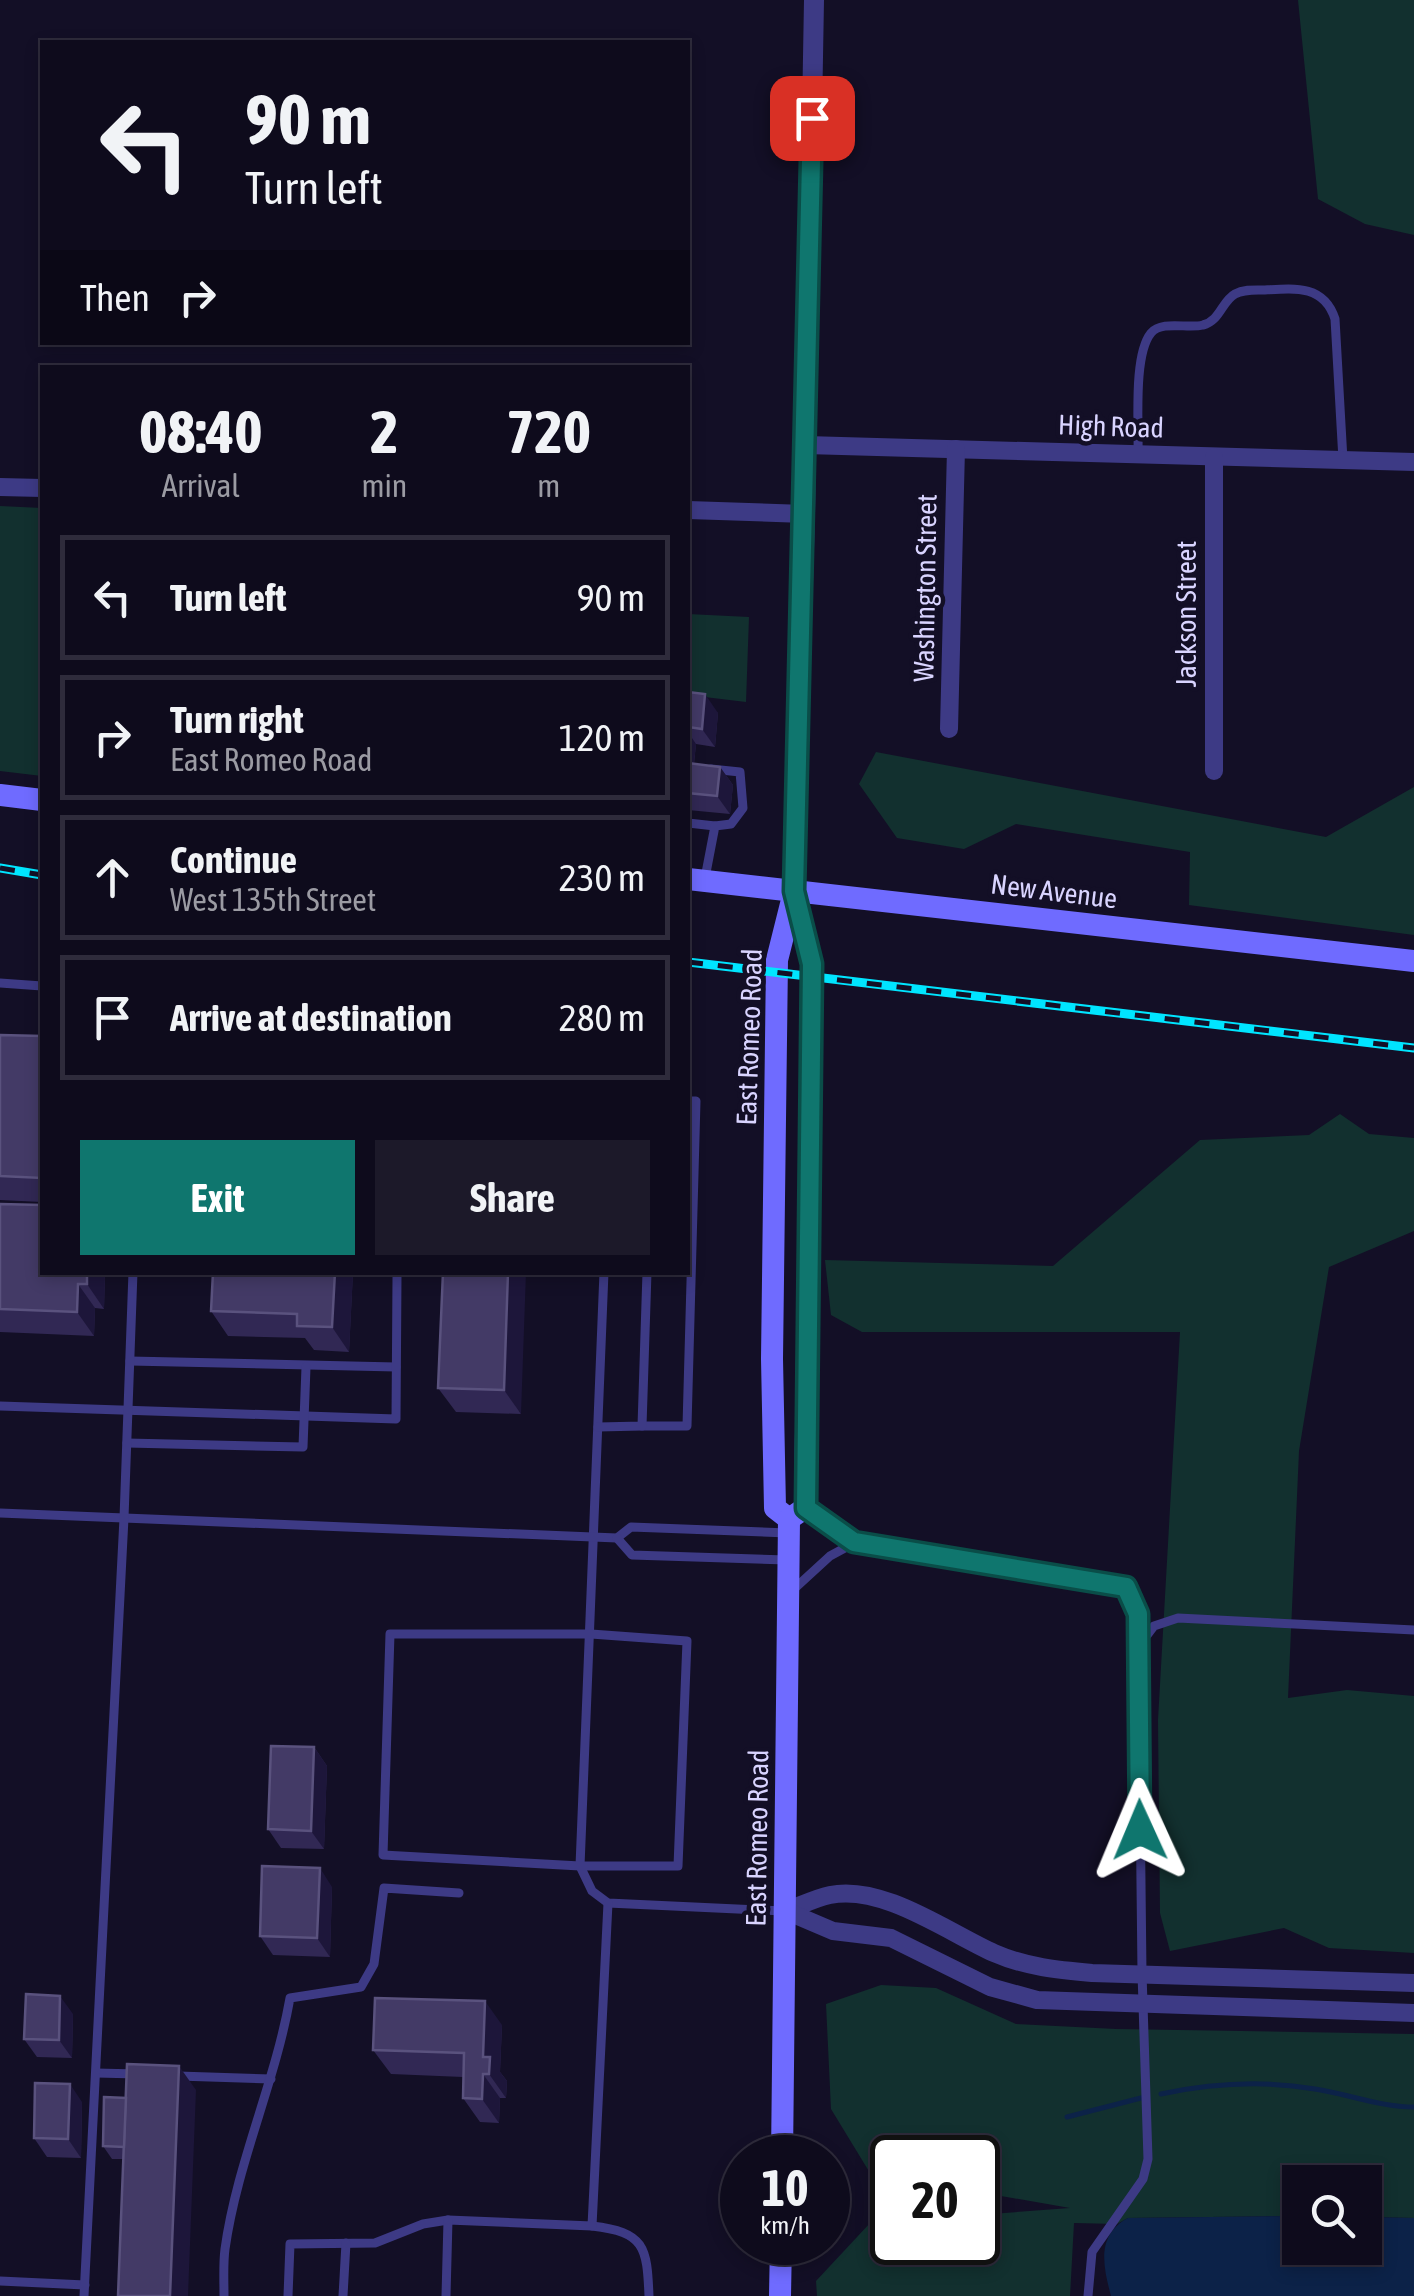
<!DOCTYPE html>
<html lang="en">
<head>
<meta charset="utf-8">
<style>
	body { margin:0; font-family:"Asap Condensed",sans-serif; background:#1c1929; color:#f1f3f6; height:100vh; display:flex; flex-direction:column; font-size:38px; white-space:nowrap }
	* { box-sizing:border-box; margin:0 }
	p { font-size:32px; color:#9b9ba3 }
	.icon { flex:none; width:55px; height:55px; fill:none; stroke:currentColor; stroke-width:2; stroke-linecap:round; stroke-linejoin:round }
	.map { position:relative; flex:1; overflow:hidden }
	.details { position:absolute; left:40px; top:365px; width:650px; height:910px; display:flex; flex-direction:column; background:#0e0b1c; border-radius:0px; box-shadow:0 5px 15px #0003,0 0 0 2px #2e2b3b }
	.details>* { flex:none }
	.hud { position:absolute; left:40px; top:40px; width:650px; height:305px; border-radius:0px; box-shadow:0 5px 15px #0003,0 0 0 2px #2e2b3b; background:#0e0b1c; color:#f1f3f6; overflow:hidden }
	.buttons { position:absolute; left:1282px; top:2165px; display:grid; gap:20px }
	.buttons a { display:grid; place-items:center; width:100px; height:100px; border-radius:0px; background:#0e0b1c; box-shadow:0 5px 15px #0003,0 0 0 2px #2e2b3b; font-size:50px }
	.speed { position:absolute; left:720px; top:2135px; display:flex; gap:20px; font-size:50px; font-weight:700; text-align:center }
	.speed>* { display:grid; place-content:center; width:130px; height:130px; border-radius:50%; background:#0e0b1c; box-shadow:0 5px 15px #0003,0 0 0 2px #2e2b3b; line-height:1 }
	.speed small { font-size:25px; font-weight:400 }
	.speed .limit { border:5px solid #111; border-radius:15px; background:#fff; color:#111 }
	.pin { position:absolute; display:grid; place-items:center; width:85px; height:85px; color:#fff; margin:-42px; border-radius:20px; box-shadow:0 5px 15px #0006 }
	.me { position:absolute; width:110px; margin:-55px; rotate:359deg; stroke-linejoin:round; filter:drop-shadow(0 0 8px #0008) }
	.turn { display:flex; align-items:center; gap:35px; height:210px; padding:0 40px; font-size:45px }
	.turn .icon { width:130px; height:130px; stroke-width:2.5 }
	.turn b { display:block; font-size:70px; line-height:85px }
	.then { display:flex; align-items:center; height:95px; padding:0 40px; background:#0003; gap:20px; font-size:38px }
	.eta { display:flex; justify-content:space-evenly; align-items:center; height:170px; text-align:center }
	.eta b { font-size:60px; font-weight:700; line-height:70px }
	.button { display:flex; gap:20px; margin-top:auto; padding:20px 40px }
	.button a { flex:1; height:115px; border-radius:0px; background:#0f766e; color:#fff; font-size:40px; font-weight:700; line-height:115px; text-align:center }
	.button a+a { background:#1c1929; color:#f1f3f6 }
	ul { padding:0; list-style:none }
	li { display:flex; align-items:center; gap:30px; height:125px; margin:0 20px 15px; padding:0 20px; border:5px solid #2e2b3b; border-radius:0px }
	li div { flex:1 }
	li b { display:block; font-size:38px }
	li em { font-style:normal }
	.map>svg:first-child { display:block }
	.green { fill:#12302f }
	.water { fill:#0c2248 }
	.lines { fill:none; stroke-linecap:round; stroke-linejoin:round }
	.stream { stroke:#0c2248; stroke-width:5 }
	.service { stroke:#3d3a85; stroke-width:9 }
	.minor { stroke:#3d3a85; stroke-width:18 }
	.tertiary { stroke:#3d3a85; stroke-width:20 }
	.secondary { stroke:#6f6bff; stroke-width:22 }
	.rail-casing { stroke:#00e5ff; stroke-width:9 }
	.rail { stroke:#130f26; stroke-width:5; stroke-dasharray:15; stroke-linecap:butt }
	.wall { fill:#312854 }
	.shaded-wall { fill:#1d163a }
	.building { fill:#433a66; stroke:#5a527e; stroke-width:2.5 }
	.route-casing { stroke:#0a4d48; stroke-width:25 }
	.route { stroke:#0f766e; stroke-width:18 }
	.labels { text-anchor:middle; stroke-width:9; stroke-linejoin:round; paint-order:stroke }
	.street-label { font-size:28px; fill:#d9d4ff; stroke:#130f26 }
</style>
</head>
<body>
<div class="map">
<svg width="1414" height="2296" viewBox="0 0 1414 2296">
	<rect width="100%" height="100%" fill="#130f26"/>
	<!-- green -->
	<g class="green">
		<path d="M1298,0H1414V235L1365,224L1318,199Z"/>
		<path d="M0,506L42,508V776L0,771Z"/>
		<path d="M688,614L749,617L746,702L688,695Z"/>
		<path d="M876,752L1326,837L1414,787V935L1189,905L1190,852L1016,824L964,849L897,838L859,784Z"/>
		<path d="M1340,1114L1369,1134L1414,1138V1231L1329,1267L1299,1451L1288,1698L1347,1690L1414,1696V1953L1329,1948L1284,1928L1170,1951L1160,1913L1158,1720L1180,1332H862L831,1315L825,1260L1053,1266L1200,1140L1309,1135Z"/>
		<path d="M881,1985L936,1988L1016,2024L1116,2029L1414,2034V2218L1365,2217V2182H1300V2216L1128,2218L1117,2224L1074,2223L1070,2296H817L816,2281L871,2222L892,2221V2242H978V2215L1070,2208L978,2192V2158H892V2177L870,2173L831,2109L826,2004Z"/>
	</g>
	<!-- water -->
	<path class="water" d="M1300,2216V2248H1365V2217L1414,2218V2296H1111C1103,2266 1096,2235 1128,2218Z"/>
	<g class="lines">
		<!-- stream -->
		<g class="stream">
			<path d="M1161,2094C1213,2083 1263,2080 1315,2089C1348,2094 1380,2107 1414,2107"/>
			<path d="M1067,2117L1141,2098"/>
		</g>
		<!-- service -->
		<g class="service">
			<path d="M1138,454C1139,425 1133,355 1151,333C1162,320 1188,329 1203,325C1220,321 1222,301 1235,294C1244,289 1255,290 1265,290C1295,288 1324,285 1335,319L1343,460"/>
			<path d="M688,823L715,826"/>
			<path d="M705,878L715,826L731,824L743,808L740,772L711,769"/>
			<path d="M0,983L42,986"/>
			<path d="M604,1272L580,1866L592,1891L608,1903L783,1911"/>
			<path d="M130,1361L396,1367"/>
			<path d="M0,1406L396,1419L397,1277"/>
			<path d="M642,1426H687L696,1101H688"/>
			<path d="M598,1427L642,1426L647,1272"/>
			<path d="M127,1443L303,1447L306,1367"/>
			<path d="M807,1509L854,1543L1126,1587L1138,1615L1142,1973L1148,2159L1143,2179L1092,2252L1088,2296"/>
			<path d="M0,1513L617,1538L631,1527L788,1533"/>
			<path d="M617,1538L632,1555L787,1560"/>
			<path d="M794,1589L830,1556L854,1543"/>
			<path d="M390,1634H591L687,1641L678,1866H580L383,1855Z"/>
			<path d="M1138,1647L1154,1626L1178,1618L1414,1630"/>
			<path d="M96,2073L138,2074"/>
			<path d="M178,2076L271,2079"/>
			<path d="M592,2226C645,2232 647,2247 649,2296"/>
			<path d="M0,2281L85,2285"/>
			<path d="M84,2296L124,1518L133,1272"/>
			<path d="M224,2296C224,2281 223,2264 225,2249C237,2163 275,2083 290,1998L361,1987L374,1964L384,1888L459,1893"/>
			<path d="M288,2296L290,2244L375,2243L423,2224L448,2220L592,2226L608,1903"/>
			<path d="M343,2296L346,2243"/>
			<path d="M446,2296L448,2220"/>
		</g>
		<!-- minor -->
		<g class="minor">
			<path d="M806,445L1414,462"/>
			<path d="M0,487L42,488"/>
			<path d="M688,510L805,514"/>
			<path d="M949,729L956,449"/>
			<path d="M1214,771V457"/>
			<path d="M786,1911C800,1906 815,1898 830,1895C883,1884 949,1933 994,1953C1026,1967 1058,1970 1092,1973L1414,1983"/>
			<path d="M786,1911L833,1931L891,1938L990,1987L1037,2000L1414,2013"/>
		</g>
		<!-- tertiary -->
		<path class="tertiary" d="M794,891L805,514L814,0"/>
		<!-- secondary -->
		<g class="secondary">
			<path d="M0,795L42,800"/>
			<path d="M688,879L1414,961"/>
			<path d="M789,1519L805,1508L812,977V964L794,891"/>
			<path d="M789,1519L775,1508L772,1359L777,960L793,896"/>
			<path d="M782,2158L789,1519"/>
			<path d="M780,2296L781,2242"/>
		</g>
		<!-- rail casing -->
		<g class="rail-casing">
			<g id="rail">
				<path d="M0,868L42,875"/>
				<path d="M688,962L1414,1048"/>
			</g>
		</g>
		<!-- rail -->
		<use href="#rail" class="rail"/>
	</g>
	<!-- wall -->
	<g class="wall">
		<path d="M688,692L718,713L715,747L696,744L694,764L720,767L733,785L730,814L688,810Z"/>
		<path d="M0,1035L42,1036V1202L0,1200Z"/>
		<path d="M0,1204L105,1272L104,1309L95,1308L94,1336L0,1332Z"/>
		<path d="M353,1272L349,1352L314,1350L305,1338L228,1336L211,1311Z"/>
		<path d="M443,1272L521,1414L456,1412L438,1388Z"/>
		<path d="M314,1747L327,1766L324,1849L281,1848L268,1829Z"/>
		<path d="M332,1887L330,1957L273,1955L260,1936Z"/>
		<path d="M73,2014L72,2058L37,2057L24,2039Z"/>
		<path d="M502,2025L500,2072L507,2081L506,2098H500L499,2123L480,2122L463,2098V2077L391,2074L373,2050Z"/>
		<path d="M196,2090L124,2159H112L103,2146L126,2098Z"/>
		<path d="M82,2102L81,2158L47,2157L34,2138Z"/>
	</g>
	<!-- shaded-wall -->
	<g class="shaded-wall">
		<path d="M705,694L718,713L715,747L702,729Z"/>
		<path d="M688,732L696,744L692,781L688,774Z"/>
		<path d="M720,767L733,785L730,814L717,796Z"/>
		<path d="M87,1272H105L104,1309L87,1284Z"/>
		<path d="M335,1272H353L349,1352L332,1327Z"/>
		<path d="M508,1272H526L521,1414L504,1390Z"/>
		<path d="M78,1284L95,1308L94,1336L77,1312Z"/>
		<path d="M314,1747L327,1766L324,1849L311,1831Z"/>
		<path d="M320,1868L332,1887L330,1957L317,1938Z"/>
		<path d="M60,1996L73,2014L72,2058L59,2040Z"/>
		<path d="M485,2001L502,2025L500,2072L507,2081L506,2098L489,2074L483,2057Z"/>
		<path d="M179,2066L196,2090L188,2296H170Z"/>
		<path d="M483,2074L500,2098L499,2123L482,2099Z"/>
		<path d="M70,2084L82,2102L81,2158L68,2139Z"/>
	</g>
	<!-- building -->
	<g class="building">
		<path d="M688,692L705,694L702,729L688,727Z"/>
		<path d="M688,763L720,767L717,796L688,793Z"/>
		<path d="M0,1035L42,1036V1178L0,1176Z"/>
		<path d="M0,1204L42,1205V1272H87V1284H78L77,1312L0,1309Z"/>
		<path d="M213,1272H335L332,1327L297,1326V1314L211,1311Z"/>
		<path d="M443,1272H508L504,1390L438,1388Z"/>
		<path d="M271,1746L314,1747L311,1831L268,1829Z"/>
		<path d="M262,1866L320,1868L317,1938L260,1936Z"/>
		<path d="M26,1994L60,1996L59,2040L24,2039Z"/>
		<path d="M375,1998L485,2001L483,2057H490L489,2074H483L482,2099L463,2098L464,2053L373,2050Z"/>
		<path d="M127,2064L179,2066L170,2296H118Z"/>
		<path d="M35,2083L70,2084L68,2139L34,2138Z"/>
		<path d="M104,2097L126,2098L124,2147L103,2146Z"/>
	</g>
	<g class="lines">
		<!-- route casing -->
		<g class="route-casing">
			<path id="route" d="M812,118L794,891L812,964L806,1508L854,1542L1126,1587L1138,1614L1140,1830"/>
		</g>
		<!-- route -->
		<use href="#route" class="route"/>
	</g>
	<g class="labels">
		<!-- street labels -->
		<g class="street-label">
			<text transform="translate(1111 426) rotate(2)" y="10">High Road</text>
			<text transform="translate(925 588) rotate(-89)" y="10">Washington Street</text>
			<text transform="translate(1186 614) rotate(-90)" y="10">Jackson Street</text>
			<text transform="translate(1054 891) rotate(7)" y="10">New Avenue</text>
			<text transform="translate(749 1037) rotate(-88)" y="10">East Romeo Road</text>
			<text transform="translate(757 1838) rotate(-89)" y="10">East Romeo Road</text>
		</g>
	</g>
</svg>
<div class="buttons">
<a><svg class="icon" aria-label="search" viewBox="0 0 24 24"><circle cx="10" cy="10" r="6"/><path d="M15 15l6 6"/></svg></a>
</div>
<div class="speed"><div>10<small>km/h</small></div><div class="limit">20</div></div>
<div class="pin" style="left:812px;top:118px;background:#d93025"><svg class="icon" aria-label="arrive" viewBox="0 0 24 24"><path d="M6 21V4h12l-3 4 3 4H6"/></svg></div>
<svg class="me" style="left:1140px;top:1830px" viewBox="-20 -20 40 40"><path d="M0-17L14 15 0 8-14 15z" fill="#0f766e" stroke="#fff" stroke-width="4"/></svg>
<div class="hud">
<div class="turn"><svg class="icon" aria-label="left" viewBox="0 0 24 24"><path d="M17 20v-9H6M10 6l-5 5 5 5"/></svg><div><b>90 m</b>Turn left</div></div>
<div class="then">Then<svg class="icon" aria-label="right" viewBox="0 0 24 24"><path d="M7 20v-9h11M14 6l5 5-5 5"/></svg></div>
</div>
<section class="details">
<div class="eta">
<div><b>08:40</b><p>Arrival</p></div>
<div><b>2</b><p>min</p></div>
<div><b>720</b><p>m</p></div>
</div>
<ul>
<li><svg class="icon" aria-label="left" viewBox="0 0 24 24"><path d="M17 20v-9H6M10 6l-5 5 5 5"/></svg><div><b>Turn left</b></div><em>90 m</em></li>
<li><svg class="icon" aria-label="right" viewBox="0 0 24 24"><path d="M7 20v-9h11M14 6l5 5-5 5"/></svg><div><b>Turn right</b><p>East Romeo Road</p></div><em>120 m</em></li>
<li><svg class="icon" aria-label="ahead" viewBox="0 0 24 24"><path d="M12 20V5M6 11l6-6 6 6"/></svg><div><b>Continue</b><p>West 135th Street</p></div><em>230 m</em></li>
<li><svg class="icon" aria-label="arrive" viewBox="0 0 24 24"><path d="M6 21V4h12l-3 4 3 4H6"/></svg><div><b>Arrive at destination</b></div><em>280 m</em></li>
</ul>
<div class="button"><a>Exit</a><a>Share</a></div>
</section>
</div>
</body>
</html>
